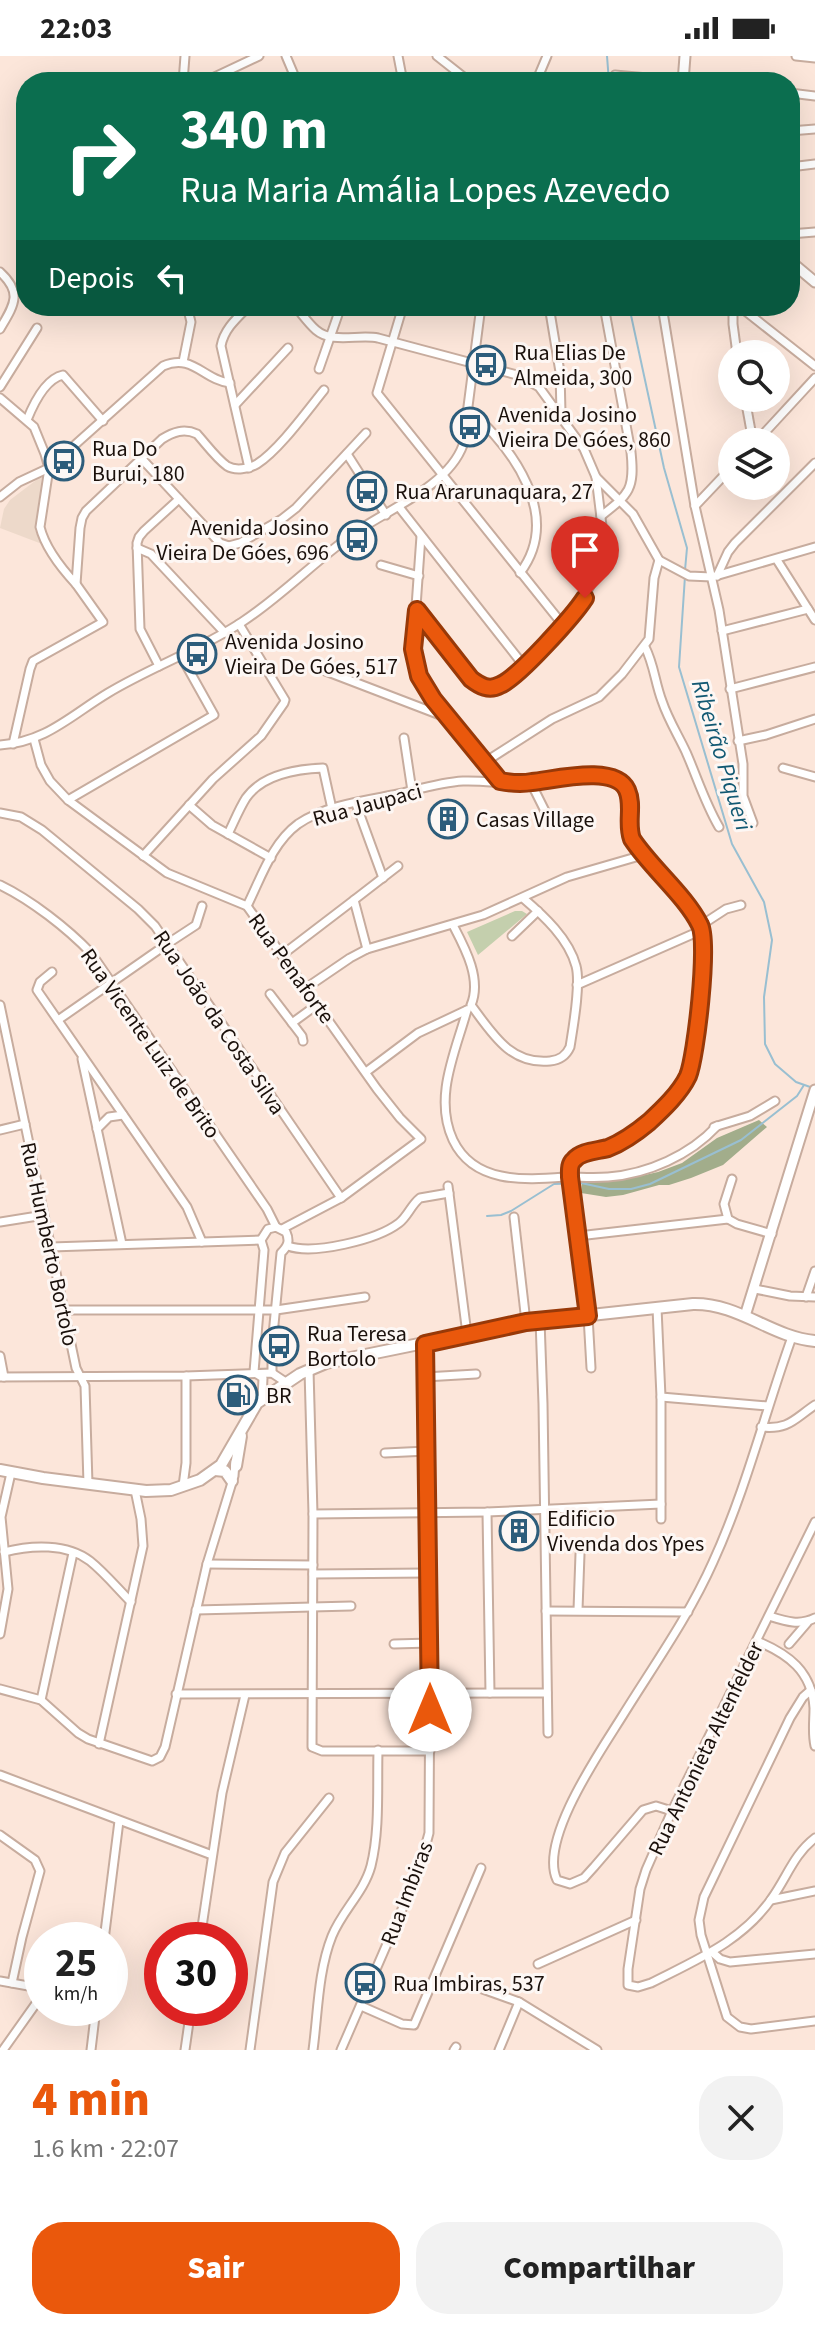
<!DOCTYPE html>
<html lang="pt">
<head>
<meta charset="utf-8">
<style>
	body { margin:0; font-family:"Source Sans 3",sans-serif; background:#f2f2f2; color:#222; height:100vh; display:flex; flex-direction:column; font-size:30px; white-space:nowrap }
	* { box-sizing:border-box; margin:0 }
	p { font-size:26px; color:#767676 }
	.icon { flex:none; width:44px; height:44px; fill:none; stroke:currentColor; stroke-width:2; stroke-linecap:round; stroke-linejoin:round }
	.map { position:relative; height:1994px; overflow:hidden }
	.details { display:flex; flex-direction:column; background:#fff; flex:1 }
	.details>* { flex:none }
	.banner { position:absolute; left:16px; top:16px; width:784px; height:244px; border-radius:32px; box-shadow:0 8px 32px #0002; background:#0b6e4f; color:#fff; overflow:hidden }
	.controls { position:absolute; left:718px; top:284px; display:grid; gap:16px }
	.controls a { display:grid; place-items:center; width:72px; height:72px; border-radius:50%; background:#fff; box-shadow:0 8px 32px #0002; font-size:40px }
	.speed { position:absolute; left:24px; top:1866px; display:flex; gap:16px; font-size:40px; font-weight:700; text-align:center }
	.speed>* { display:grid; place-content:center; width:104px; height:104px; border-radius:50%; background:#fff; box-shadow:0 8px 32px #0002; line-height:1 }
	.speed small { font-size:20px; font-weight:400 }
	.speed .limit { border:12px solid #d22; background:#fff; color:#111 }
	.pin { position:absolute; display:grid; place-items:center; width:68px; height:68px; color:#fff; margin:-82px -34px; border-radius:50% 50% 50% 0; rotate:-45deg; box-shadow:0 0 8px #0007 }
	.pin .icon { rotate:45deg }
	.me { position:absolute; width:88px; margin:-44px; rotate:0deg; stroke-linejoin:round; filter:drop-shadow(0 0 6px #0008) }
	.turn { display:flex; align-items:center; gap:28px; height:168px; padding:0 32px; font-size:36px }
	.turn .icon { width:104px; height:104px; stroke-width:2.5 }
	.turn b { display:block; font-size:56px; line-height:68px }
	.then { display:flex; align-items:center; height:76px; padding:0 32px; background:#0003; gap:16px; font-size:30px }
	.round { display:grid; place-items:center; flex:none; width:84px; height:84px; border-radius:32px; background:#f2f2f2 }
	.summary { display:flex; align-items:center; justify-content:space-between; height:136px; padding:0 32px }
	h1 { font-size:48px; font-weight:800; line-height:60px; color:#ea580c }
	.button { display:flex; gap:16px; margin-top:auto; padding:16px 32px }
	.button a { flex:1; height:92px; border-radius:32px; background:#ea580c; color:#fff; font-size:32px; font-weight:800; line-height:92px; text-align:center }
	.button a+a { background:#f2f2f2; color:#222 }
	.status { display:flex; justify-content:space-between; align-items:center; height:56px; padding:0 40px; background:#fff; direction:ltr }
	.status svg { height:22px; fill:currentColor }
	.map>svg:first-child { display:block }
	.medical { fill:#edd9ca }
	.green { fill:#c4cfad }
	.forest { fill:#a2ad8b }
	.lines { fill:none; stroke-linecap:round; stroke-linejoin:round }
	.stream { stroke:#99bfd1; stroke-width:2 }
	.minor-casing { stroke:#c7ac9e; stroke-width:11 }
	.tertiary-casing { stroke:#c7ac9e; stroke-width:13 }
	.secondary-casing { stroke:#c7ac9e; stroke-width:14 }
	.minor { stroke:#fff; stroke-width:7 }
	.tertiary { stroke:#fff; stroke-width:9 }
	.secondary { stroke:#fff; stroke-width:10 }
	.route-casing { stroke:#983908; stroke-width:20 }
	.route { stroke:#ea580c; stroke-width:14 }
	.labels { text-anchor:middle; stroke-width:6; stroke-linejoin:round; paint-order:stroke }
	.poi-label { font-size:22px; fill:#1a100b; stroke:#fdf7f4; text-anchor:start }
	.street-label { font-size:22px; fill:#1a100b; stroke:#fdf7f4 }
	.water-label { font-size:24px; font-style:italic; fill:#125973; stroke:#fdf7f4 }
</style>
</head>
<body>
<div class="status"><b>22:03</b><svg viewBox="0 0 49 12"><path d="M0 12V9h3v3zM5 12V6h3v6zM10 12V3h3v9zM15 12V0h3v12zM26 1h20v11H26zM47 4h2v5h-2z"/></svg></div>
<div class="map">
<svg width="815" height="1994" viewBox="0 0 815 1994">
	<rect width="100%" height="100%" fill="#fce6da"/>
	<!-- medical -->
	<path class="medical" d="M39,422H42L35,474L42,488L0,472L4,453L10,444Z"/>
	<!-- green -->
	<path class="green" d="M515,855H522L527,858L478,899L467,876Z"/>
	<!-- forest -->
	<path class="forest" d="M759,1064L767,1071L723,1109L691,1122L669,1129H659L623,1139L606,1141L581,1137L582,1125H618L658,1116L682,1107L717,1082Z"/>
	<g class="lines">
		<!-- stream -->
		<g class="stream">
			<path d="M607,0L609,26"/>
			<path d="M629,250L664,412L687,492L685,514"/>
			<path d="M685,520L679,611L732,788L764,846L772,884L764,941L765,988L775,1008L796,1026L813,1032"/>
			<path d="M487,1160L501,1159L511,1155L554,1128L581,1127L609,1133H631L650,1128L741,1084L797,1040L804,1029"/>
		</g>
		<!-- minor casing -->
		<g class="minor-casing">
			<g id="minor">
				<path d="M286,0L297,26"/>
				<path d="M398,0L403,26"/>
				<path d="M437,0L470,26"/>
				<path d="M796,0L815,2"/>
				<path d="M615,19L691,26"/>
				<path d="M183,26L185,0"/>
				<path d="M204,26L259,0"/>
				<path d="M536,26L547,0"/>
				<path d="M790,37L815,40"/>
				<path d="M790,75L815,73"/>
				<path d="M790,111L815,108"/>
				<path d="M790,178L815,176"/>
				<path d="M0,216C23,237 14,249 0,273"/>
				<path d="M295,250C302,258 308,267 316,274C332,288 359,278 378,282L517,319L539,331L584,393L596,421L602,470L601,493L593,525L573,559L506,626L489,632L481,630L471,623L417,554"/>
				<path d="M403,250L377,337L563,569"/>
				<path d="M549,250L560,316L561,357"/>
				<path d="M662,250L695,450L719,554L743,708V740L753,767"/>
				<path d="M733,250V268L737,298"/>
				<path d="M739,250L815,310"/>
				<path d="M183,306L191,266L187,250"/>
				<path d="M319,313L341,250"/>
				<path d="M0,331L37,272"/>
				<path d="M0,342L34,371L45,398L49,412L40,471C45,491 62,513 76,528L80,472L82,462L86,455L162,383C173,376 184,372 197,378C206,388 216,402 227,410C235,415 249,413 257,408C279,394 307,355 324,334"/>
				<path d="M745,342L753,386"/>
				<path d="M235,349L288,292"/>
				<path d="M468,353C513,392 563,460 520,517"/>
				<path d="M27,364C33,349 45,323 63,319L103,365"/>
				<path d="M756,386L815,322"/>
				<path d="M347,398L386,459"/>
				<path d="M141,402L220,487L229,490L240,487L282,463L296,452L366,377"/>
				<path d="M249,412L221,290C224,273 237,262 249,250"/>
				<path d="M596,421L633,458L659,504L689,520L712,521L815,491"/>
				<path d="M0,441L19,426L49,412L163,310C193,297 203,324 230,327"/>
				<path d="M695,450L732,411"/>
				<path d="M399,451L524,610"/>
				<path d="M601,460C629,438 635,434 631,396L604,250"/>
				<path d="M421,480L413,593L416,612L433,643L500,725"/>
				<path d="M137,492L151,498L225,577"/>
				<path d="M777,504L815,564"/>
				<path d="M381,509L419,520"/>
				<path d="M717,520L728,496L735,487L815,407"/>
				<path d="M722,575L808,553"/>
				<path d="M645,591C654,608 655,627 662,645C668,663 678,679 686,696C697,721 705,747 719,771"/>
				<path d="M159,610L140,573L137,487L139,481L144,475L179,443"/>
				<path d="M315,611L448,662"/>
				<path d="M730,633L815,611"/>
				<path d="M404,682L412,735"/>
				<path d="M34,683L41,709L50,725L68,744L167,817L247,850L377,1033L400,1062L421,1083L341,1142L282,1173"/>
				<path d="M738,685L766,679L815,663"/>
				<path d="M13,688L30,613L33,605L103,566L76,528"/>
				<path d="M0,689C46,686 70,660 108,637C151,611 200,594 242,566C285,538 319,500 362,472C394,451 449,428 463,389L481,250"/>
				<path d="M485,706L552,663L599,641L622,618L649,583L654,522L659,504"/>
				<path d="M783,712L815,721"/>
				<path d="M531,727L551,767"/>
				<path d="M68,744L214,659L181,600"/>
				<path d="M356,748L383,822"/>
				<path d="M189,749L212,769L271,802"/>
				<path d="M0,757L21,761L42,774L138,853L155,870L341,1142"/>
				<path d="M228,778C234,766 239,753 246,742C262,719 297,713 323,712L332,753"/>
				<path d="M143,800L213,723L261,680L284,647L285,644L239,568"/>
				<path d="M0,829C31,844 67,872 91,897L267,1153L276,1171"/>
				<path d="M247,850C261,822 272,787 298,768C327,748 370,744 403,737C423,732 443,726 463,725C486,724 508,729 530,727C553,724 601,711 620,726C637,738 625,766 632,783L700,870L704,888L703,910L693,1000L687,1023L668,1047L631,1079L609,1091L578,1101L571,1108L570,1121L588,1260L591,1312"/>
				<path d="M453,869C465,892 482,923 471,949C492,977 510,1009 550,1005C560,1004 566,1000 570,991C573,972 581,928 576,910C569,883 544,860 523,842"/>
				<path d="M700,870L726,853L741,849"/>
				<path d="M512,880L538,855"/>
				<path d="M167,888L196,869L202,850"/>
				<path d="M367,893L354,844L398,810"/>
				<path d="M282,899L354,844"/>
				<path d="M52,916L40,926L37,934L39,937L187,1151L202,1186"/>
				<path d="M577,929L702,874"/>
				<path d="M306,932L350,902L367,893L483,859L567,821L643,799"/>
				<path d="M270,938L302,980L303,985"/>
				<path d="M0,949L76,1312L85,1330L88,1428"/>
				<path d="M467,954C456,995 433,1041 453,1084C474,1128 524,1124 566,1121C580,1121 594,1122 608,1121C648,1118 690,1099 717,1070"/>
				<path d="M58,964L157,895"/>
				<path d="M292,967L318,948"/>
				<path d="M82,1003L122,1188"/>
				<path d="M366,1016L418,977L467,954"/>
				<path d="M714,1071L750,1060L775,1045"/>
				<path d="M97,1073L109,1061L123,1059"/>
				<path d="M0,1074L25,1068"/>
				<path d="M732,1123L724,1148L728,1163L737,1168L772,1178"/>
				<path d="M448,1130L467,1278"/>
				<path d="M514,1161L526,1266"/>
				<path d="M0,1166L44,1159"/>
				<path d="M578,1180L728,1163"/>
				<path d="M288,1190C313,1199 377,1184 399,1167C408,1160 411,1149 420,1142L449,1137"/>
				<path d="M51,1191L261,1184"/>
				<path d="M755,1233L790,1240L815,1241"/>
				<path d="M806,1241L815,1215"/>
				<path d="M657,1252L661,1341V1463"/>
				<path d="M64,1254H276L365,1241"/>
				<path d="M540,1264L543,1348L548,1677"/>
				<path d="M0,1300L4,1321"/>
				<path d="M309,1314L313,1458L312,1691L322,1695H430"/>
				<path d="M0,1321L186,1320L272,1317L287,1327"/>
				<path d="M425,1321L476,1318"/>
				<path d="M661,1341L768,1350"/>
				<path d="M262,1343L263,1322L254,1316L264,1194L261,1184L268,1173L276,1171L286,1176C290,1185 288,1190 281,1197L272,1289V1317"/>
				<path d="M761,1371C789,1374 794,1363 815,1349"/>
				<path d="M385,1397L427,1395"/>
				<path d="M183,1430L186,1407V1320"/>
				<path d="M487,1456L490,1637"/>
				<path d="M313,1458L487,1456L661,1448"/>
				<path d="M815,1466L672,1755L646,1814L640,1833L628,1913V1929L638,1931L651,1927C696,1904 743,1885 772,1842C787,1821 794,1798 815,1782"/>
				<path d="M4,1496C31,1489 67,1487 90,1505C105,1517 118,1533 131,1546"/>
				<path d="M207,1508L313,1509"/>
				<path d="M313,1518L428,1517"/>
				<path d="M196,1554L351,1550"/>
				<path d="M578,1554L580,1498"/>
				<path d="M546,1555L688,1556"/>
				<path d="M769,1560C785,1565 799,1570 815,1562"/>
				<path d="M0,1578L8,1533L1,1461L11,1417"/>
				<path d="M757,1585C788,1598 812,1615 814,1652C814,1665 812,1677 815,1690"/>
				<path d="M394,1588L430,1587"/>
				<path d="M789,1588L807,1567"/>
				<path d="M0,1633L41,1644L78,1677L88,1683L152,1705L160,1701L165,1691L207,1508L234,1420L235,1406"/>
				<path d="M811,1634L803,1641L790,1662L704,1841L699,1864L701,1879L727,1961L740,1971L751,1973L815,1965"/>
				<path d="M176,1638L547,1637"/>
				<path d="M41,1644L73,1497"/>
				<path d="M99,1688L143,1490L141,1463L135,1434"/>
				<path d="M0,1719L212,1799"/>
				<path d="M672,1755L656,1750L643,1754L594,1811L584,1822L570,1828L557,1824C538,1784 602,1693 623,1659C654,1609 689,1560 713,1506C746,1434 765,1356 792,1281"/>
				<path d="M0,1779L35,1804L40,1815L22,1881L12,1927"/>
				<path d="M771,1844L815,1835"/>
				<path d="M104,1884L119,1765"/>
				<path d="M200,1884L222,1737L245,1639"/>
				<path d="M712,1896L720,1903L730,1906L815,1898"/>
				<path d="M538,1908L636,1864"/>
				<path d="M0,1925L34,1931L39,1933L42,1938"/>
				<path d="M477,1931L519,1946L597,1994"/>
				<path d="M361,1950L402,1968L414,1969L481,1812"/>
				<path d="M3,1994L42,1939"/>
				<path d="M91,1994L96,1952"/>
				<path d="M185,1994L191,1952"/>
				<path d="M250,1994L273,1826L285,1797L329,1742"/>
				<path d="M313,1994C318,1957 318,1915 332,1880C342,1855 364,1836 371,1810C380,1774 377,1732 378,1694"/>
				<path d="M341,1994L419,1814L429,1777L430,1587L425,1288"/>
				<path d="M454,1994L456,1991"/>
				<path d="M499,1994L519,1946"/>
			</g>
		</g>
		<!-- tertiary casing -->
		<g class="tertiary-casing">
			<g id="tertiary">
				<path d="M683,26L685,0"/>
				<path d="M790,205L815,226"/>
				<path d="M745,1260L815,1034"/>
			</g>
		</g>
		<!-- secondary casing -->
		<g class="secondary-casing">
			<g id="secondary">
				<path d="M236,1410L241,1380"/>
				<path d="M0,1414L43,1422L146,1435L171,1434L200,1424L221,1409L257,1347L300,1318L326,1307L526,1266L693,1248C739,1247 771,1281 815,1285"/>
				<path d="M215,1414L225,1415L232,1425"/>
			</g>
		</g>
		<!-- minor -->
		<use href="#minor" class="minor"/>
		<!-- tertiary -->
		<use href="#tertiary" class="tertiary"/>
		<!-- secondary -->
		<use href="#secondary" class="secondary"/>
	</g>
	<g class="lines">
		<!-- route casing -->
		<g class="route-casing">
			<path id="route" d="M430,1654L425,1288L526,1266L588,1260L570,1121C570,1115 569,1108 574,1104C581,1095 597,1095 608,1092C623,1086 637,1076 649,1066C663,1053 680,1037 688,1020C696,1001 709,886 700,869C685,839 651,812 632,783C626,767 634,750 627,734C615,708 554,724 532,726C521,728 511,727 500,725L433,643L419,620L413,593L417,554L471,623C480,630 489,635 500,629C518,622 574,559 585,542"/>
		</g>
		<!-- route -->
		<use href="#route" class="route"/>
	</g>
	<!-- icons -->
	<defs>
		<g id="bus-ring" transform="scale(2)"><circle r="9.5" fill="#fdf7f4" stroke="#2d5d7b" stroke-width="1.5"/><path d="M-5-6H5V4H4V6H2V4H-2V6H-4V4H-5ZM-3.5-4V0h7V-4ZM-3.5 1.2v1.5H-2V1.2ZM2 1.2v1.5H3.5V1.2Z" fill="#2d5d7b"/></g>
		<g id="building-ring" transform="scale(2)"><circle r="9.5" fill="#fdf7f4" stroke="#2d5d7b" stroke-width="1.5"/><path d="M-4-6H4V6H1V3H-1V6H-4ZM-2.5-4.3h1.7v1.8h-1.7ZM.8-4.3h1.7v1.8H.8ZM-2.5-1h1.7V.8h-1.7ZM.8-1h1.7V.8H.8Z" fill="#2d5d7b"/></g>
		<g id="fuel-ring" transform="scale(2)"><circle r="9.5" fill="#fdf7f4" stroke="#2d5d7b" stroke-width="1.5"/><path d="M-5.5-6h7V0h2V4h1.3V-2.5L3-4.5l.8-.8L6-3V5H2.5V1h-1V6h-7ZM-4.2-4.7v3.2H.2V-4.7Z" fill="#2d5d7b"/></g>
	</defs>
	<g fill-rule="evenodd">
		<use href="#bus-ring" x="486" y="309"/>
		<use href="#bus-ring" x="470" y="371"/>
		<use href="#bus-ring" x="64" y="405"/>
		<use href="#bus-ring" x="367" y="435"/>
		<use href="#bus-ring" x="357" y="484"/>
		<use href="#bus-ring" x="197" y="598"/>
		<use href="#building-ring" x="448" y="763"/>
		<use href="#bus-ring" x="279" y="1290"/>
		<use href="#fuel-ring" x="238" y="1339"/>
		<use href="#building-ring" x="519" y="1475"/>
		<use href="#bus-ring" x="365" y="1927"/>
	</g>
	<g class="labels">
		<!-- poi labels -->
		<g class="poi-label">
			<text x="514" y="304">Rua Elias De<tspan x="514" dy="25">Almeida, 300</tspan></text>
			<text x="498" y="366">Avenida Josino<tspan x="498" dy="25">Vieira De Góes, 860</tspan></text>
			<text x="92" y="400">Rua Do<tspan x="92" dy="25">Burui, 180</tspan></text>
			<text x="395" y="443">Rua Ararunaquara, 27</text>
			<text x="329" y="479" text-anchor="end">Avenida Josino<tspan x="329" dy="25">Vieira De Góes, 696</tspan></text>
			<text x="225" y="593">Avenida Josino<tspan x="225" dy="25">Vieira De Góes, 517</tspan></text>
			<text x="476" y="771">Casas Village</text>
			<text x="307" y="1285">Rua Teresa<tspan x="307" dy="25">Bortolo</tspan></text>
			<text x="266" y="1347">BR</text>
			<text x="547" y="1470">Edificio<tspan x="547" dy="25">Vivenda dos Ypes</tspan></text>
			<text x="393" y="1935">Rua Imbiras, 537</text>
		</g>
		<!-- street labels -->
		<g class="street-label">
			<text transform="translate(367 748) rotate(-15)" y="8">Rua Jaupaci</text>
			<text transform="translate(292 912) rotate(54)" y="8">Rua Penaforte</text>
			<text transform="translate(220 966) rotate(56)" y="8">Rua João da Costa Silva</text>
			<text transform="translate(151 987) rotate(55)" y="8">Rua Vicente Luiz de Brito</text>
			<text transform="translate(50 1188) rotate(78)" y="8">Rua Humberto Bortolo</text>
			<text transform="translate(705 1692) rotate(-64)" y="8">Rua Antonieta Altenfelder</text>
			<text transform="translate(406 1837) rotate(-69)" y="8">Rua Imbiras</text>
		</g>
		<!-- water labels -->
		<g class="water-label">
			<text transform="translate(722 699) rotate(73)" y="8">Ribeirão Piqueri</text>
		</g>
	</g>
</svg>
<div class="controls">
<a><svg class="icon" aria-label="search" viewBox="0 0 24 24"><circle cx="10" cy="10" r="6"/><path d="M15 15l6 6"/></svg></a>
<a><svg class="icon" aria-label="layers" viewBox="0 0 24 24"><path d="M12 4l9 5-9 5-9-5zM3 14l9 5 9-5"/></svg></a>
</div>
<div class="speed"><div>25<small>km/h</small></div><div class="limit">30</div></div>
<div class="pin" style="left:585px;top:542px;background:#d93025"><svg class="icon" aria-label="arrive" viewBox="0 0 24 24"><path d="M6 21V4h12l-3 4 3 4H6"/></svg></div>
<svg class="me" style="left:430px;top:1654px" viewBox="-20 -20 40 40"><circle r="19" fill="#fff"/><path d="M0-13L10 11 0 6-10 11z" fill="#ea580c"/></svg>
<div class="banner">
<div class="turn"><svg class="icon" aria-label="right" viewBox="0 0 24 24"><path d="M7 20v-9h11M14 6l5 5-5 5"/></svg><div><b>340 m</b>Rua Maria Amália Lopes Azevedo</div></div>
<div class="then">Depois<svg class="icon" aria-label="left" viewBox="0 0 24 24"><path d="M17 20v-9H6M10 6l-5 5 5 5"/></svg></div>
</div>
</div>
<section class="details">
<div class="summary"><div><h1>4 min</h1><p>1.6 km · 22:07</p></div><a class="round"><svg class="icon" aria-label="close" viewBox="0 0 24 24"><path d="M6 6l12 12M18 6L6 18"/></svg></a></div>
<div class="button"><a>Sair</a><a>Compartilhar</a></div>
</section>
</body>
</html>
